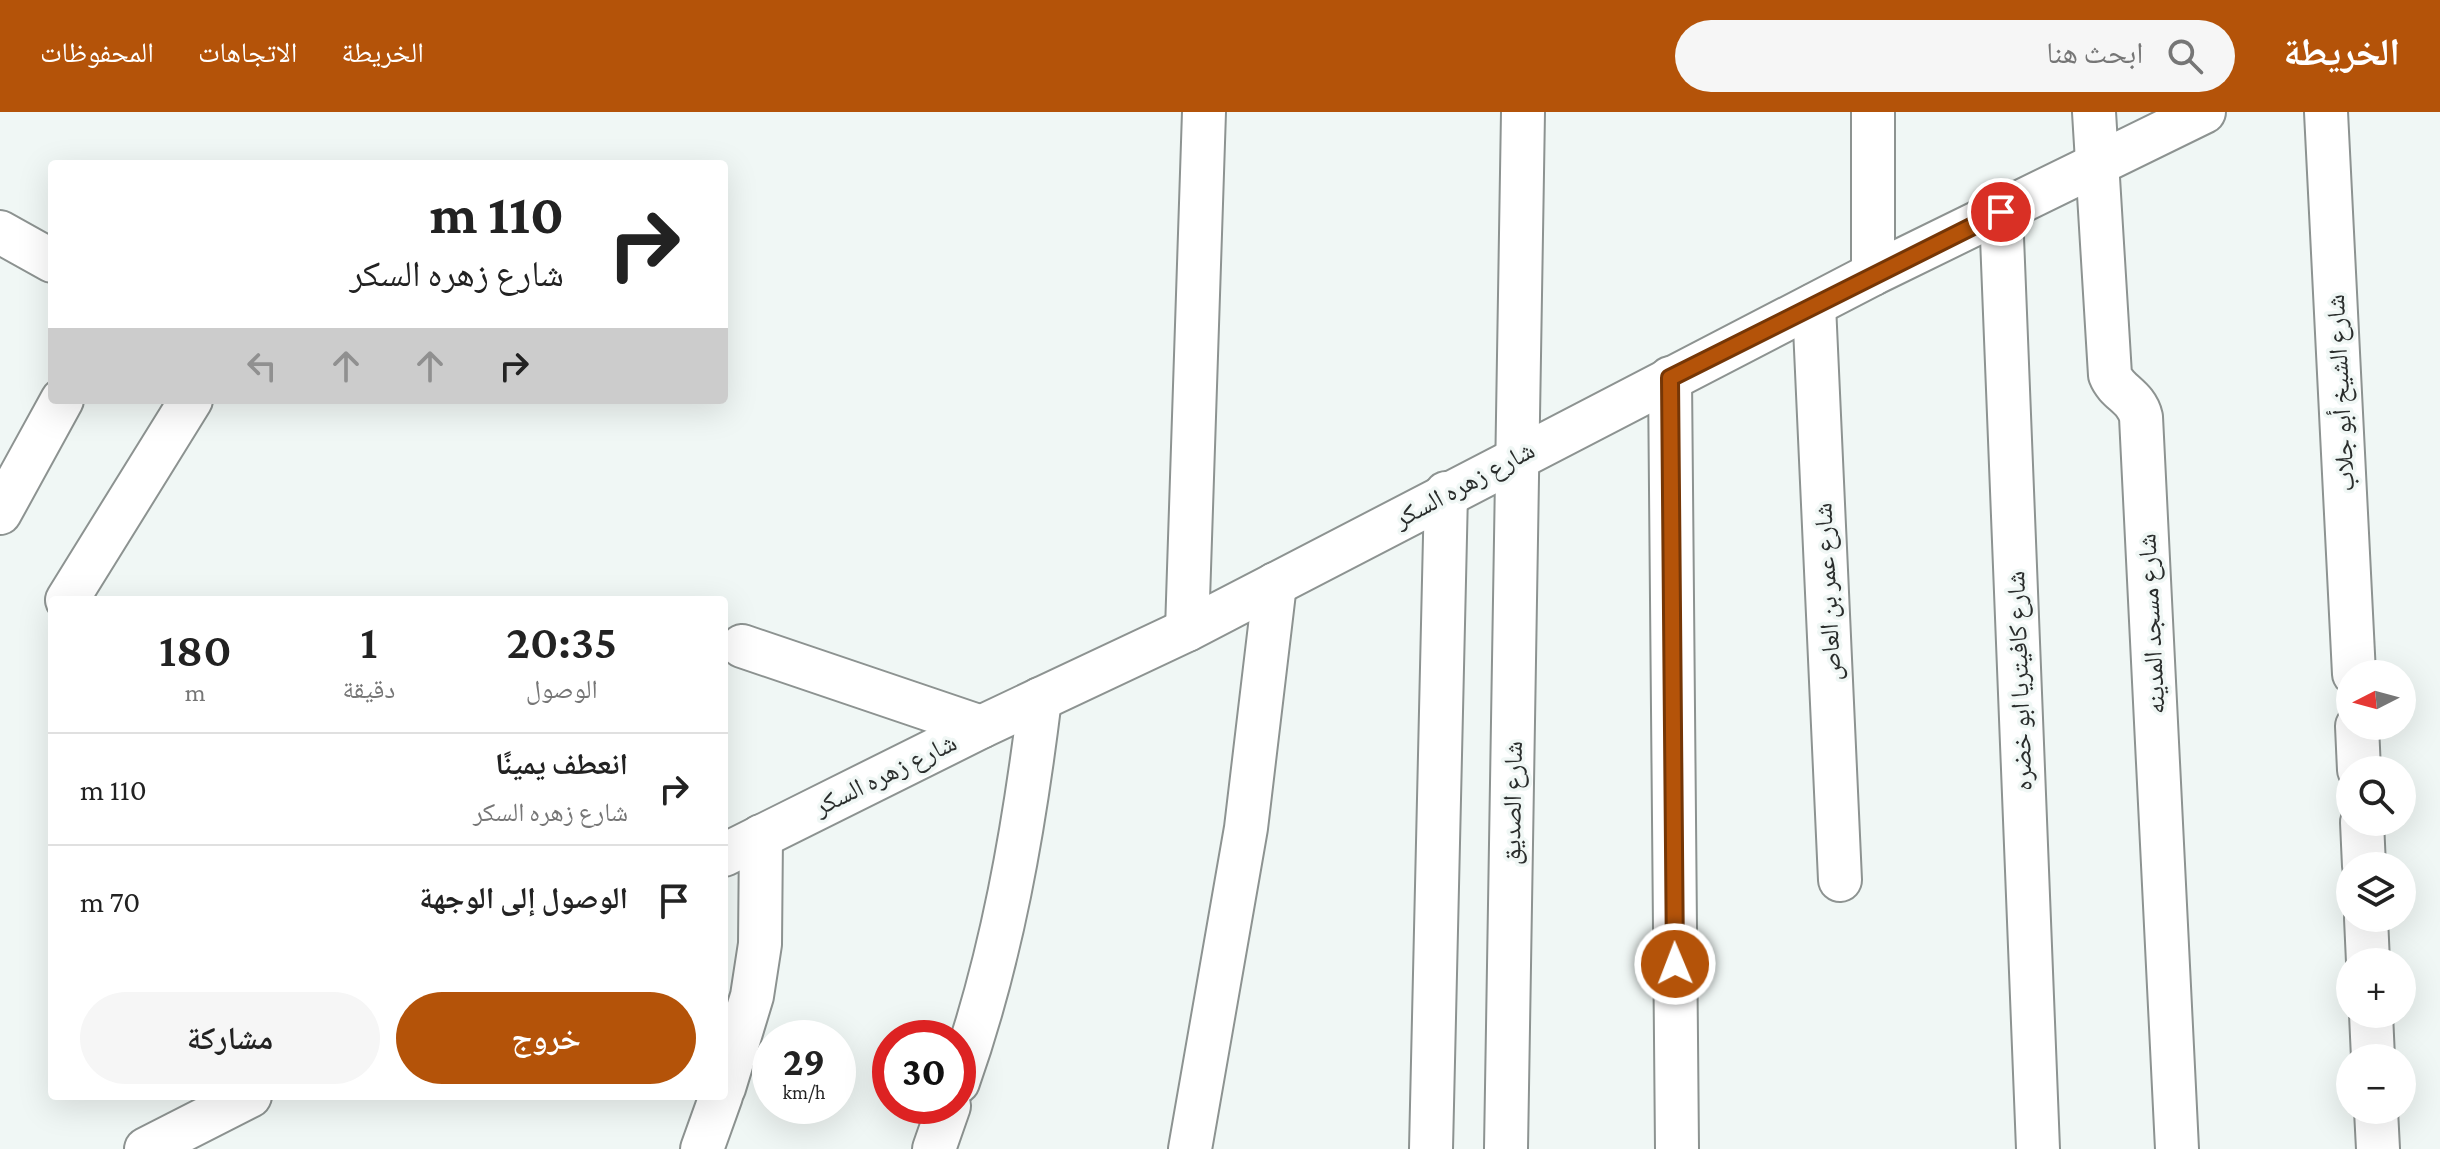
<!DOCTYPE html>
<html lang="ar">
<head>
<meta charset="utf-8">
<style>
	body { margin:0; font-family:"Crimson Pro","Noto Naskh Arabic",serif; background:#f6f6f6; color:#222; direction:rtl; height:100vh; display:flex; flex-direction:column; font-size:30px; white-space:nowrap }
	* { box-sizing:border-box; margin:0 }
	p { font-size:26px; color:#767676 }
	.icon { flex:none; width:44px; height:44px; fill:none; stroke:currentColor; stroke-width:2; stroke-linecap:round; stroke-linejoin:round }
	.map { position:relative; flex:1; overflow:hidden; direction:ltr }
	.details { position:absolute; left:48px; top:484px; width:680px; height:504px; display:flex; flex-direction:column; background:#fff; border-radius:8px; box-shadow:0 8px 32px #0002; direction:rtl }
	.details>* { flex:none }
	.guide { position:absolute; left:48px; top:48px; width:680px; height:244px; border-radius:8px; box-shadow:0 8px 32px #0002; direction:rtl; background:#fff; color:#222; overflow:hidden }
	.needle { width:52px; rotate:264deg }
	.controls { position:absolute; left:2336px; top:548px; display:grid; gap:16px }
	.controls a { display:grid; place-items:center; width:80px; height:80px; border-radius:50%; background:#fff; box-shadow:0 8px 32px #0002; font-size:40px }
	.speed { position:absolute; left:752px; top:908px; display:flex; gap:16px; font-size:40px; font-weight:700; text-align:center }
	.speed>* { display:grid; place-content:center; width:104px; height:104px; border-radius:50%; background:#fff; box-shadow:0 8px 32px #0002; line-height:1 }
	.speed small { font-size:20px; font-weight:400 }
	.speed .limit { border:12px solid #d22; background:#fff; color:#111 }
	.pin { position:absolute; display:grid; place-items:center; width:68px; height:68px; color:#fff; margin:-34px; border:4px solid #fff; border-radius:50%; box-shadow:0 2px 8px #0007 }
	.me { position:absolute; width:88px; margin:-44px; rotate:359deg; stroke-linejoin:round; filter:drop-shadow(0 0 6px #0008) }
	.turn { display:flex; align-items:center; gap:28px; height:168px; padding:0 32px; font-size:36px }
	.turn .icon { width:104px; height:104px; stroke-width:2.5 }
	.turn b { display:block; font-size:56px; line-height:68px }
	.lanes { display:flex; align-items:center; height:76px; padding:0 32px; background:#0003; justify-content:center; gap:40px; direction:ltr }
	.lanes .off { opacity:.35 }
	.eta { display:flex; justify-content:space-evenly; align-items:center; height:136px; text-align:center }
	.eta b { font-size:48px; font-weight:600; line-height:56px }
	.button { display:flex; gap:16px; margin-top:auto; padding:16px 32px }
	.button a { flex:1; height:92px; border-radius:48px; background:#b45309; color:#fff; font-size:32px; font-weight:600; line-height:92px; text-align:center }
	.button a+a { background:#f6f6f6; color:#222 }
	ul { padding:0; list-style:none }
	li { display:flex; align-items:center; gap:24px; height:112px; padding:0 32px; border-top:2px solid #e0e0e0 }
	li div { flex:1 }
	li b { display:block; font-size:30px }
	li em { font-style:normal }
	header { display:flex; align-items:center; gap:48px; box-sizing:border-box; height:112px; padding:0 40px; background:#b45309; color:#fff }
	header strong { font-size:38px }
	nav { display:flex; gap:44px; margin-inline-start:auto; font-size:28px }
	.search { width:560px; height:72px; background:#f6f6f6; display:flex; align-items:center; gap:20px; box-sizing:border-box; padding:0 28px; border-radius:44px; color:#767676; font-size:30px }
	.map>svg:first-child { display:block }
	.lines { fill:none; stroke-linecap:round; stroke-linejoin:round }
	.street-casing { stroke:#8d9391; stroke-width:46 }
	.street { stroke:#fff; stroke-width:42 }
	.route-casing { stroke:#753606; stroke-width:20 }
	.route { stroke:#b45309; stroke-width:14 }
	.labels { text-anchor:middle; stroke-width:7; stroke-linejoin:round; paint-order:stroke }
	.street-label { font-size:26px; fill:#2a2d2c; stroke:#f0f7f5 }
</style>
</head>
<body>
<header>
<strong>الخريطة</strong>
<div class="search"><svg class="icon" aria-label="search" viewBox="0 0 24 24"><circle cx="10" cy="10" r="6"/><path d="M15 15l6 6"/></svg>ابحث هنا</div>
<nav><a>الخريطة</a><a>الاتجاهات</a><a>المحفوظات</a></nav>
</header>
<div class="map">
<svg width="2440" height="1037" viewBox="0 0 2440 1037">
	<rect width="100%" height="100%" fill="#f0f7f5"/>
	<g class="lines">
		<!-- street casing -->
		<g class="street-casing">
			<g id="street">
				<path d="M2094,0L2110,263C2117,281 2136,284 2141,305L2177,1037"/>
				<path d="M2326,0L2354,562"/>
				<path d="M2001,100L2038,1037"/>
				<path d="M0,120L52,149"/>
				<path d="M1873,162V0"/>
				<path d="M1814,193L1840,768"/>
				<path d="M1670,266L1677,1037"/>
				<path d="M0,401L62,288"/>
				<path d="M67,488L191,288"/>
				<path d="M1187,518L1204,0"/>
				<path d="M742,534L981,615"/>
				<path d="M2357,614L2359,658"/>
				<path d="M2362,710L2364,754"/>
				<path d="M724,743L981,615L1187,518L1873,162L2204,0"/>
				<path d="M2366,806L2368,850"/>
				<path d="M2371,902L2373,946"/>
				<path d="M958,970C1002,846 1024,717 1040,587"/>
				<path d="M724,976L752,884L760,832L761,724"/>
				<path d="M2376,998L2378,1037"/>
				<path d="M146,1037L250,984"/>
				<path d="M702,1037L721,984"/>
				<path d="M934,1037L949,994"/>
				<path d="M1190,1037L1246,716L1275,472"/>
				<path d="M1431,1037L1446,381"/>
				<path d="M1506,1037L1523,0"/>
			</g>
		</g>
		<!-- street -->
		<use href="#street" class="street"/>
	</g>
	<g class="lines">
		<!-- route casing -->
		<g class="route-casing">
			<path id="route" d="M1675,852L1670,266L2001,100"/>
		</g>
		<!-- route -->
		<use href="#route" class="route"/>
	</g>
	<g class="labels">
		<!-- street labels -->
		<g class="street-label">
			<text transform="translate(2340 281) rotate(-93)" y="9">شارع الشيخ أبو جلاب</text>
			<text transform="translate(1464 372) rotate(-28)" y="9">شارع زهره السكر</text>
			<text transform="translate(1827 480) rotate(-93)" y="9">شارع عمر بن العاص</text>
			<text transform="translate(2151 512) rotate(-93)" y="9">شارع مسجد المدينه</text>
			<text transform="translate(2019 569) rotate(-92)" y="9">شارع كافيتريا ابو خضره</text>
			<text transform="translate(885 662) rotate(-26)" y="9">شارع زهره السكر</text>
			<text transform="translate(1512 691) rotate(-89)" y="9">شارع الصديق</text>
		</g>
	</g>
</svg>
<div class="controls">
<a><svg class="needle" viewBox="-14 -14 28 28"><path d="M0-13l5 13h-10z" fill="#e53935"/><path d="M0 13l5-13h-10z" fill="#767676"/></svg></a>
<a><svg class="icon" aria-label="search" viewBox="0 0 24 24"><circle cx="10" cy="10" r="6"/><path d="M15 15l6 6"/></svg></a>
<a><svg class="icon" aria-label="layers" viewBox="0 0 24 24"><path d="M12 4l9 5-9 5-9-5zM3 14l9 5 9-5"/></svg></a>
<a>+</a>
<a>−</a>
</div>
<div class="speed"><div>29<small>km/h</small></div><div class="limit">30</div></div>
<div class="pin" style="left:2001px;top:100px;background:#d93025"><svg class="icon" aria-label="arrive" viewBox="0 0 24 24"><path d="M6 21V4h12l-3 4 3 4H6"/></svg></div>
<svg class="me" style="left:1675px;top:852px" viewBox="-20 -20 40 40"><circle r="17" fill="#b45309" stroke="#fff" stroke-width="3"/><path d="M0-11L8 9 0 5-8 9z" fill="#fff"/></svg>
<div class="guide">
<div class="turn"><svg class="icon" aria-label="right" viewBox="0 0 24 24"><path d="M7 20v-9h11M14 6l5 5-5 5"/></svg><div><b>110 m</b>شارع زهره السكر</div></div>
<div class="lanes"><svg class="icon off" aria-label="left" viewBox="0 0 24 24"><path d="M17 20v-9H6M10 6l-5 5 5 5"/></svg><svg class="icon off" aria-label="ahead" viewBox="0 0 24 24"><path d="M12 20V5M6 11l6-6 6 6"/></svg><svg class="icon off" aria-label="ahead" viewBox="0 0 24 24"><path d="M12 20V5M6 11l6-6 6 6"/></svg><svg class="icon" aria-label="right" viewBox="0 0 24 24"><path d="M7 20v-9h11M14 6l5 5-5 5"/></svg></div>
</div>
<section class="details">
<div class="eta">
<div><b>20:35</b><p>الوصول</p></div>
<div><b>1</b><p>دقيقة</p></div>
<div><b>180</b><p>m</p></div>
</div>
<ul>
<li><svg class="icon" aria-label="right" viewBox="0 0 24 24"><path d="M7 20v-9h11M14 6l5 5-5 5"/></svg><div><b>انعطف يمينًا</b><p>شارع زهره السكر</p></div><em>110 m</em></li>
<li><svg class="icon" aria-label="arrive" viewBox="0 0 24 24"><path d="M6 21V4h12l-3 4 3 4H6"/></svg><div><b>الوصول إلى الوجهة</b></div><em>70 m</em></li>
</ul>
<div class="button"><a>خروج</a><a>مشاركة</a></div>
</section>
</div>
</body>
</html>
